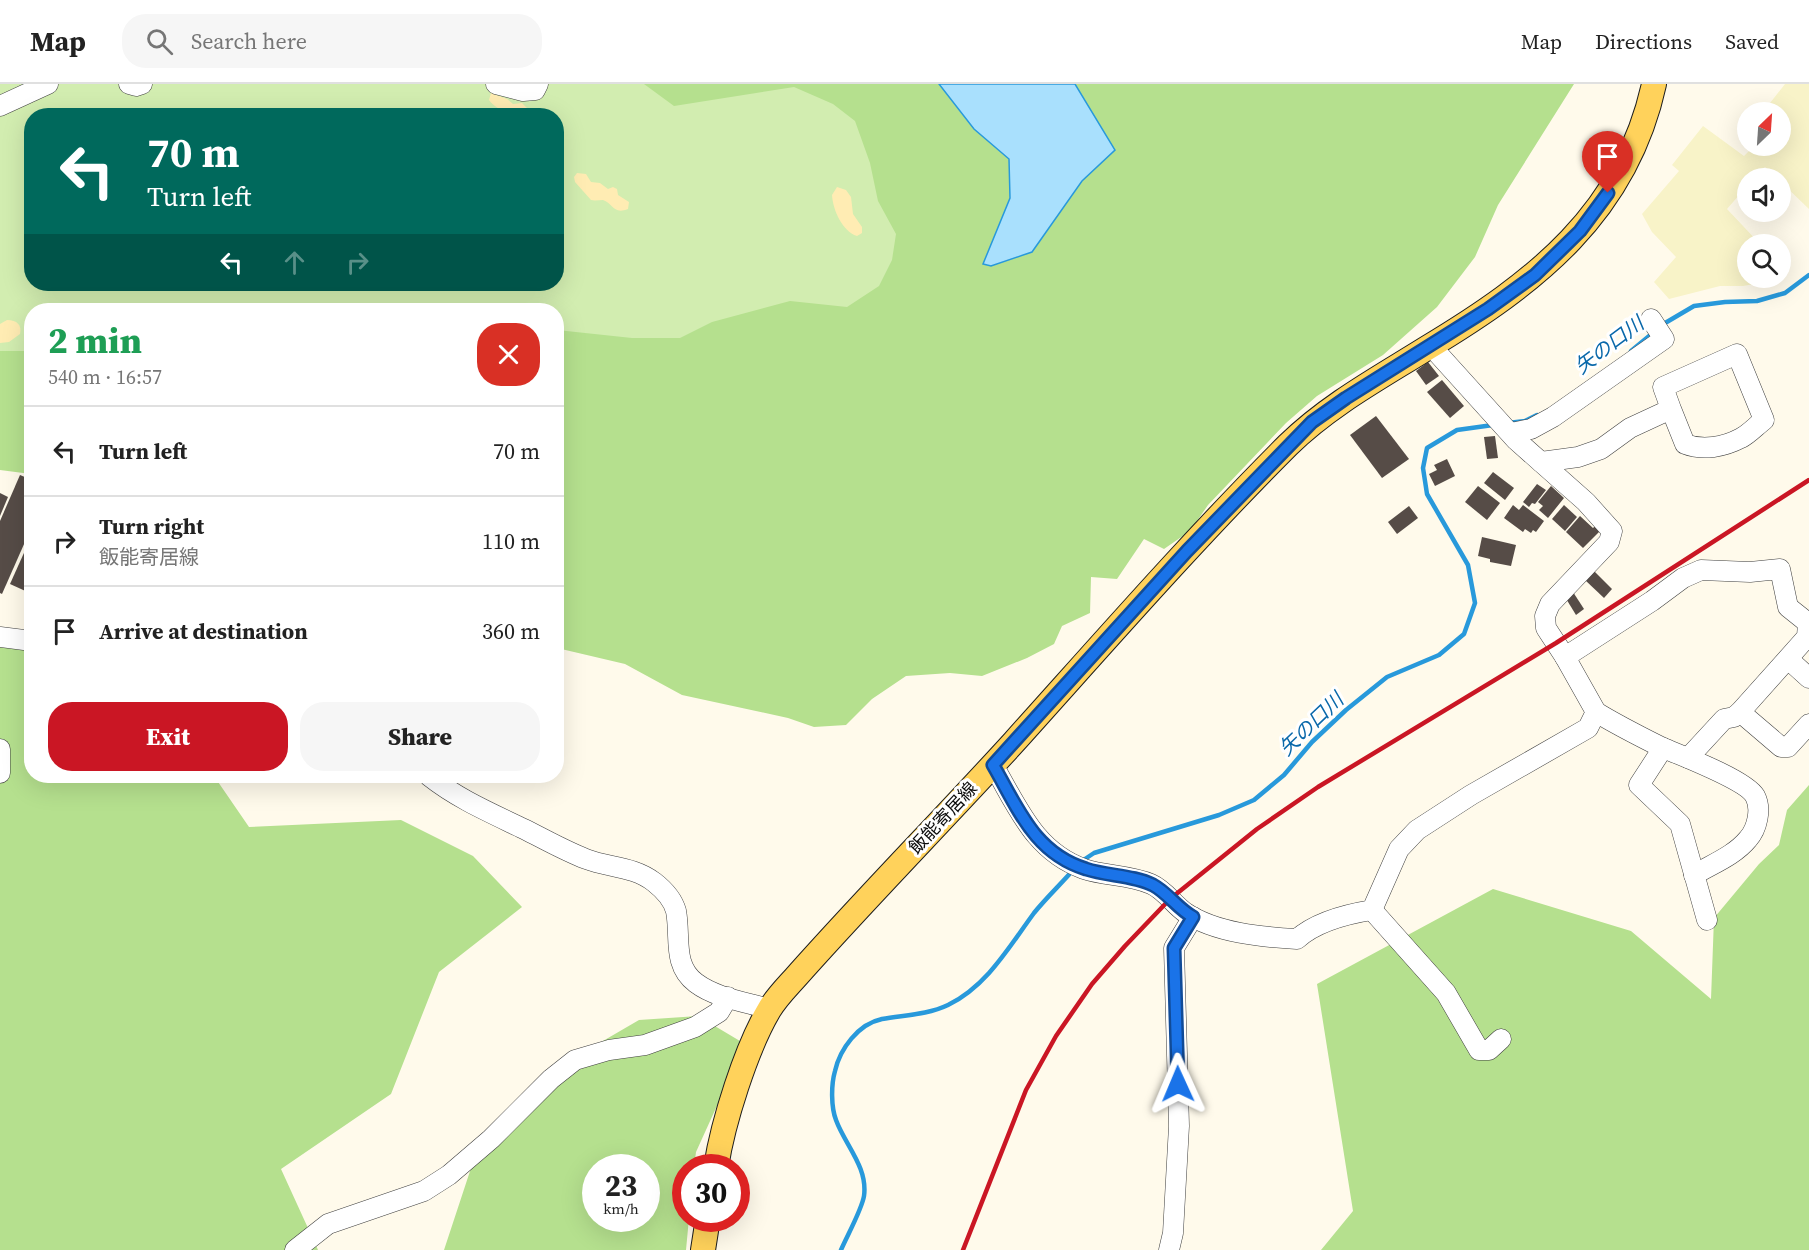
<!DOCTYPE html>
<html lang="en">
<head>
<meta charset="utf-8">
<style>
	body { margin:0; font-family:"Source Serif 4","Noto Sans JP",serif; background:#f6f6f6; color:#222; height:100vh; display:flex; flex-direction:column; font-size:22px; white-space:nowrap }
	* { box-sizing:border-box; margin:0 }
	p { font-size:20px; color:#767676 }
	.icon { flex:none; width:33px; height:33px; fill:none; stroke:currentColor; stroke-width:2; stroke-linecap:round; stroke-linejoin:round }
	.map { position:relative; flex:1; overflow:hidden }
	.panel { position:absolute; left:24px; top:219px; width:540px; height:480px; display:flex; flex-direction:column; background:#fff; border-radius:24px; box-shadow:0 6px 24px #0002 }
	.panel>* { flex:none }
	.banner { position:absolute; left:24px; top:24px; width:540px; height:183px; border-radius:24px; box-shadow:0 6px 24px #0002; background:#00695c; color:#fff; overflow:hidden }
	.needle { width:39px; rotate:25deg }
	.controls { position:absolute; left:1737px; top:18px; display:grid; gap:12px }
	.controls a { display:grid; place-items:center; width:54px; height:54px; border-radius:50%; background:#fff; box-shadow:0 6px 24px #0002; font-size:30px }
	.speed { position:absolute; left:582px; top:1070px; display:flex; gap:12px; font-size:30px; font-weight:700; text-align:center }
	.speed>* { display:grid; place-content:center; width:78px; height:78px; border-radius:50%; background:#fff; box-shadow:0 6px 24px #0002; line-height:1 }
	.speed small { font-size:15px; font-weight:400 }
	.speed .limit { border:9px solid #d22; background:#fff; color:#111 }
	.pin { position:absolute; display:grid; place-items:center; width:51px; height:51px; color:#fff; margin:-62px -26px; border-radius:50% 50% 50% 0; rotate:-45deg; box-shadow:0 0 6px #0007 }
	.pin .icon { rotate:45deg }
	.me { position:absolute; width:66px; margin:-33px; rotate:359deg; stroke-linejoin:round; filter:drop-shadow(0 0 4px #0008) }
	.turn { display:flex; align-items:center; gap:21px; height:126px; padding:0 24px; font-size:27px }
	.turn .icon { width:78px; height:78px; stroke-width:2.5 }
	.turn b { display:block; font-size:42px; line-height:51px }
	.lanes { display:flex; align-items:center; height:57px; padding:0 24px; background:#0003; justify-content:center; gap:30px; direction:ltr }
	.lanes .off { opacity:.35 }
	.round { display:grid; place-items:center; flex:none; width:63px; height:63px; border-radius:24px; background:#f6f6f6 }
	.head { display:flex; align-items:center; justify-content:space-between; height:102px; padding:0 24px }
	h1 { font-size:36px; font-weight:800; line-height:45px; color:#1e9e55 }
	.button { display:flex; gap:12px; margin-top:auto; padding:12px 24px }
	.button a { flex:1; height:69px; border-radius:24px; background:#ca1624; color:#fff; font-size:24px; font-weight:800; line-height:69px; text-align:center }
	.button a+a { background:#f6f6f6; color:#222 }
	ul { padding:0; list-style:none }
	li { display:flex; align-items:center; gap:18px; height:90px; padding:0 24px; border-top:2px solid #e0e0e0 }
	li div { flex:1 }
	li b { display:block; font-size:22px }
	li em { font-style:normal }
	header { display:flex; align-items:center; gap:36px; box-sizing:border-box; height:84px; padding:0 30px; background:#fff; border-bottom:2px solid #e0e0e0 }
	header strong { font-size:28px }
	nav { display:flex; gap:33px; margin-inline-start:auto; font-size:21px }
	.search { width:420px; height:54px; background:#f6f6f6; display:flex; align-items:center; gap:15px; box-sizing:border-box; padding:0 21px; border-radius:24px; color:#767676; font-size:22px }
	.map>svg:first-child { display:block }
	.farmland { fill:#f8f3c8 }
	.green { fill:#d2edb0; fill-rule:evenodd }
	.forest { fill:#b5e08e; fill-rule:evenodd }
	.sand { fill:#ffecb3 }
	.water { fill:#a9e0fd; stroke:#2899db; stroke-width:1.5 }
	.lines { fill:none; stroke-linecap:round; stroke-linejoin:round }
	.stream { stroke:#2899db; stroke-width:4.5 }
	.building { fill:#564c47 }
	.minor-casing { stroke:#3f3f3f; stroke-width:21 }
	.major-casing { stroke:#1d1d1d; stroke-width:26 }
	.minor { stroke:#fff; stroke-width:20 }
	.major { stroke:#ffd25b; stroke-width:24 }
	.rail { stroke:#ca1624; stroke-width:4.5 }
	.route-casing { stroke:#114b97; stroke-width:15 }
	.route { stroke:#1a73e8; stroke-width:10 }
	.labels { text-anchor:middle; stroke-width:6; stroke-linejoin:round; paint-order:stroke }
	.street-label { font-size:18px; fill:#0c0c0c; stroke:#fff }
	.water-label { font-size:20px; font-style:italic; fill:#0968aa; stroke:#fff }
</style>
</head>
<body>
<header>
<strong>Map</strong>
<div class="search"><svg class="icon" aria-label="search" viewBox="0 0 24 24"><circle cx="10" cy="10" r="6"/><path d="M15 15l6 6"/></svg>Search here</div>
<nav><a>Map</a><a>Directions</a><a>Saved</a></nav>
</header>
<div class="map">
<svg width="1809" height="1166" viewBox="0 0 1809 1166">
	<rect width="100%" height="100%" fill="#fffaeb"/>
	<!-- farmland -->
	<path class="farmland" d="M1785,0H1809V125L1781,98L1780,94H1777L1765,83L1754,94H1748L1747,102L1727,125L1760,160H1748V194H1773L1766,198L1743,202H1720L1669,215L1654,198L1676,173L1652,148L1642,130L1679,87L1672,81L1703,42L1744,72L1754,62H1780V28H1763Z"/>
	<!-- green -->
	<path class="green" d="M0,0H1219L1085,292L557,289L556,226H32L31,287H0ZM32,32H556V200H32Z"/>
	<!-- forest -->
	<g class="forest">
		<path d="M644,0H939L974,45L1009,74L1010,114L983,180L1032,168L1082,97L1115,66L1075,0H1574L1498,121L1475,173L1437,223L1383,271L1317,312L1286,339L1208,421L1190,447L1164,465L1144,455L1117,495L1091,493L1090,529L1062,542L1054,560L1027,574L982,592L950,589L906,592L872,615L846,641L814,643L788,634L682,611L625,580L557,564V246L632,254H680L712,238L790,217L847,223L879,202L892,176L896,150L878,117L870,79L855,37L833,20L794,3L674,22Z"/>
		<path d="M0,267H31V390L0,386Z"/>
		<path d="M0,550L31,562L32,692H214L249,743L401,736L473,772L522,823L439,888L391,1010L281,1085L318,1166H0Z"/>
		<path d="M1809,701V1166H1321L1353,1127L1317,900L1493,805L1631,847L1711,915L1714,834L1759,780L1779,761L1787,726Z"/>
		<path d="M698,932L745,960L696,1068L694,1083H686V1134H689L686,1166H444L474,1075L584,968L639,936ZM596,1083H646V1134H596Z"/>
	</g>
	<!-- sand -->
	<g class="sand">
		<path d="M491,9L507,15L513,20L522,19L528,25L526,29C515,34 496,26 489,16Z"/>
		<path d="M577,89L586,90L591,98L600,99L608,105L613,103L617,105L618,111L629,118L628,125C613,131 613,119 603,116C599,116 595,117 591,116L575,98L574,93Z"/>
		<path d="M837,103L846,106L851,113L853,130L862,143V149L857,152C842,147 833,126 832,111Z"/>
		<path d="M7,236C17,236 22,241 20,250L9,258L0,259V240Z"/>
	</g>
	<!-- water -->
	<path class="water" d="M939,0H1075L1115,66L1082,97L1032,168L991,182L983,180L1010,114L1009,75L974,45Z"/>
	<g class="lines">
		<!-- stream -->
		<g class="stream">
			<path d="M1660,242L1694,222L1725,218L1757,217L1785,209L1809,191"/>
			<path d="M1631,267L1654,248"/>
			<path d="M1508,339L1525,337L1537,331"/>
			<path d="M1082,777L1094,769L1219,731L1254,716L1284,691L1312,658L1346,626L1387,593L1439,571L1464,550L1475,519L1468,481L1427,410L1423,384L1427,364L1457,346L1493,341"/>
			<path d="M841,1166C847,1152 862,1125 864,1112C868,1083 845,1061 836,1036C831,1023 831,1001 835,987C840,965 858,940 882,935C904,931 927,931 948,921C987,902 1009,863 1034,829C1046,814 1061,800 1074,785"/>
		</g>
	</g>
	<!-- building -->
	<g class="building">
		<path d="M1428,278L1439,292L1426,301L1416,287Z"/>
		<path d="M1442,296L1464,322L1450,334L1427,308Z"/>
		<path d="M1376,332L1409,375L1382,394L1350,351Z"/>
		<path d="M1495,352L1498,374L1487,375L1484,353Z"/>
		<path d="M1447,375L1455,392L1435,402L1429,390L1437,386L1434,381Z"/>
		<path d="M1493,388L1514,404L1505,416L1484,399Z"/>
		<path d="M20,391L32,396V442L2,510L0,509V437Z"/>
		<path d="M1537,400L1546,406L1535,420L1532,419L1529,423L1523,418Z"/>
		<path d="M1478,402L1500,419L1487,436L1465,418Z"/>
		<path d="M1551,402L1564,414L1548,434L1539,426L1543,422L1538,418Z"/>
		<path d="M0,409L8,413L0,432Z"/>
		<path d="M1513,421L1519,426L1523,421L1544,437L1536,448L1533,446L1531,449L1525,445L1523,448L1504,434Z"/>
		<path d="M1564,421L1577,433L1565,447L1552,435Z"/>
		<path d="M1409,422L1418,434L1397,450L1388,438Z"/>
		<path d="M1580,432L1593,444L1596,441L1601,446L1583,464L1566,448Z"/>
		<path d="M32,451V510L10,500Z"/>
		<path d="M1482,453L1516,461L1511,482L1490,478V475L1478,472Z"/>
		<path d="M1594,487L1612,505L1604,514L1585,496Z"/>
		<path d="M1573,508L1584,525L1576,531L1565,513Z"/>
	</g>
	<g class="lines">
		<!-- minor casing -->
		<g class="minor-casing">
			<g id="minor">
				<path d="M129,0L136,2L142,0"/>
				<path d="M496,0L523,7L535,6L538,0"/>
				<path d="M0,22L48,0"/>
				<path d="M1511,349L1531,345L1553,333L1664,255L1651,235"/>
				<path d="M1541,378L1578,373L1601,365L1630,344L1671,325L1663,303L1737,270L1764,336C1757,341 1749,350 1741,354C1724,363 1703,367 1685,360L1671,325"/>
				<path d="M0,553L32,557"/>
				<path d="M1565,573L1652,517L1683,494L1701,486L1750,488L1780,485L1788,523L1808,539L1807,553L1740,628L1734,633L1724,635L1688,674"/>
				<path d="M1788,575L1809,594"/>
				<path d="M1596,628C1617,641 1639,652 1661,663C1680,671 1746,696 1755,712C1762,725 1757,745 1748,755C1734,772 1712,780 1694,791"/>
				<path d="M1740,628L1781,663H1788L1809,640"/>
				<path d="M1663,664L1639,701L1680,740L1707,836"/>
				<path d="M0,665V689"/>
				<path d="M993,681C1018,723 1034,767 1084,785C1105,792 1129,791 1151,800C1165,806 1174,821 1186,829C1216,849 1262,853 1297,855C1316,838 1347,830 1372,826L1399,765L1417,746L1471,711L1588,644L1596,628L1565,573L1546,544L1545,532L1550,520L1609,458L1612,447L1586,418L1516,356L1431,262"/>
				<path d="M429,692C458,715 491,729 524,745C544,755 565,767 586,775C609,784 633,782 654,798C663,805 673,816 676,827C681,853 672,881 696,899C716,914 746,918 769,925"/>
				<path d="M1372,826L1446,909L1479,966H1489L1501,955"/>
				<path d="M295,1166L328,1140L424,1107L449,1091L491,1055L551,995L575,976L609,966L645,961L695,943L719,928L728,913"/>
				<path d="M1169,1166L1173,1149L1179,1042L1174,864L1193,833"/>
			</g>
		</g>
		<!-- major casing -->
		<g class="major-casing">
			<g id="major">
				<path d="M716,1083C723,1038 746,965 769,926C776,914 786,904 795,894C866,814 942,737 1014,658C1104,558 1193,456 1288,361C1329,321 1379,294 1427,264C1535,199 1626,129 1654,0"/>
				<path d="M703,1166L708,1134"/>
			</g>
		</g>
		<!-- minor -->
		<use href="#minor" class="minor"/>
		<!-- major -->
		<use href="#major" class="major"/>
		<!-- rail -->
		<path class="rail" d="M963,1166L1026,1006L1056,952L1092,900L1125,862L1170,815L1257,745L1318,703L1556,559L1809,396"/>
	</g>
	<g class="lines">
		<!-- route casing -->
		<g class="route-casing">
			<path id="route" d="M1178,1000L1174,864L1193,833C1178,825 1168,809 1153,801C1133,791 1107,792 1086,785C1034,769 1018,724 993,681L1187,467L1312,338L1346,314L1488,225L1535,191L1580,147L1608,109"/>
		</g>
		<!-- route -->
		<use href="#route" class="route"/>
	</g>
	<g class="labels">
		<!-- street labels -->
		<g class="street-label">
			<text transform="translate(943 734) rotate(-47)" y="6">飯能寄居線</text>
		</g>
		<!-- water labels -->
		<g class="water-label">
			<text transform="translate(1609 261) rotate(-37)" y="7">矢の口川</text>
			<text transform="translate(1311 640) rotate(-44)" y="7">矢の口川</text>
		</g>
	</g>
</svg>
<div class="controls">
<a><svg class="needle" viewBox="-14 -14 28 28"><path d="M0-13l5 13h-10z" fill="#e53935"/><path d="M0 13l5-13h-10z" fill="#767676"/></svg></a>
<a><svg class="icon" aria-label="sound" viewBox="0 0 24 24"><path d="M4 9h4l5-4v14l-5-4H4zM17 9q2 3 0 6"/></svg></a>
<a><svg class="icon" aria-label="search" viewBox="0 0 24 24"><circle cx="10" cy="10" r="6"/><path d="M15 15l6 6"/></svg></a>
</div>
<div class="speed"><div>23<small>km/h</small></div><div class="limit">30</div></div>
<div class="pin" style="left:1608px;top:109px;background:#d93025"><svg class="icon" aria-label="arrive" viewBox="0 0 24 24"><path d="M6 21V4h12l-3 4 3 4H6"/></svg></div>
<svg class="me" style="left:1178px;top:1000px" viewBox="-20 -20 40 40"><path d="M0-17L14 15 0 8-14 15z" fill="#1a73e8" stroke="#fff" stroke-width="4"/></svg>
<div class="banner">
<div class="turn"><svg class="icon" aria-label="left" viewBox="0 0 24 24"><path d="M17 20v-9H6M10 6l-5 5 5 5"/></svg><div><b>70 m</b>Turn left</div></div>
<div class="lanes"><svg class="icon" aria-label="left" viewBox="0 0 24 24"><path d="M17 20v-9H6M10 6l-5 5 5 5"/></svg><svg class="icon off" aria-label="ahead" viewBox="0 0 24 24"><path d="M12 20V5M6 11l6-6 6 6"/></svg><svg class="icon off" aria-label="right" viewBox="0 0 24 24"><path d="M7 20v-9h11M14 6l5 5-5 5"/></svg></div>
</div>
<section class="panel">
<div class="head"><div><h1>2 min</h1><p>540 m · 16:57</p></div><a class="round" style="background:#d93025;color:#fff"><svg class="icon" aria-label="close" viewBox="0 0 24 24"><path d="M6 6l12 12M18 6L6 18"/></svg></a></div>
<ul>
<li><svg class="icon" aria-label="left" viewBox="0 0 24 24"><path d="M17 20v-9H6M10 6l-5 5 5 5"/></svg><div><b>Turn left</b></div><em>70 m</em></li>
<li><svg class="icon" aria-label="right" viewBox="0 0 24 24"><path d="M7 20v-9h11M14 6l5 5-5 5"/></svg><div><b>Turn right</b><p>飯能寄居線</p></div><em>110 m</em></li>
<li><svg class="icon" aria-label="arrive" viewBox="0 0 24 24"><path d="M6 21V4h12l-3 4 3 4H6"/></svg><div><b>Arrive at destination</b></div><em>360 m</em></li>
</ul>
<div class="button"><a>Exit</a><a>Share</a></div>
</section>
</div>
</body>
</html>
